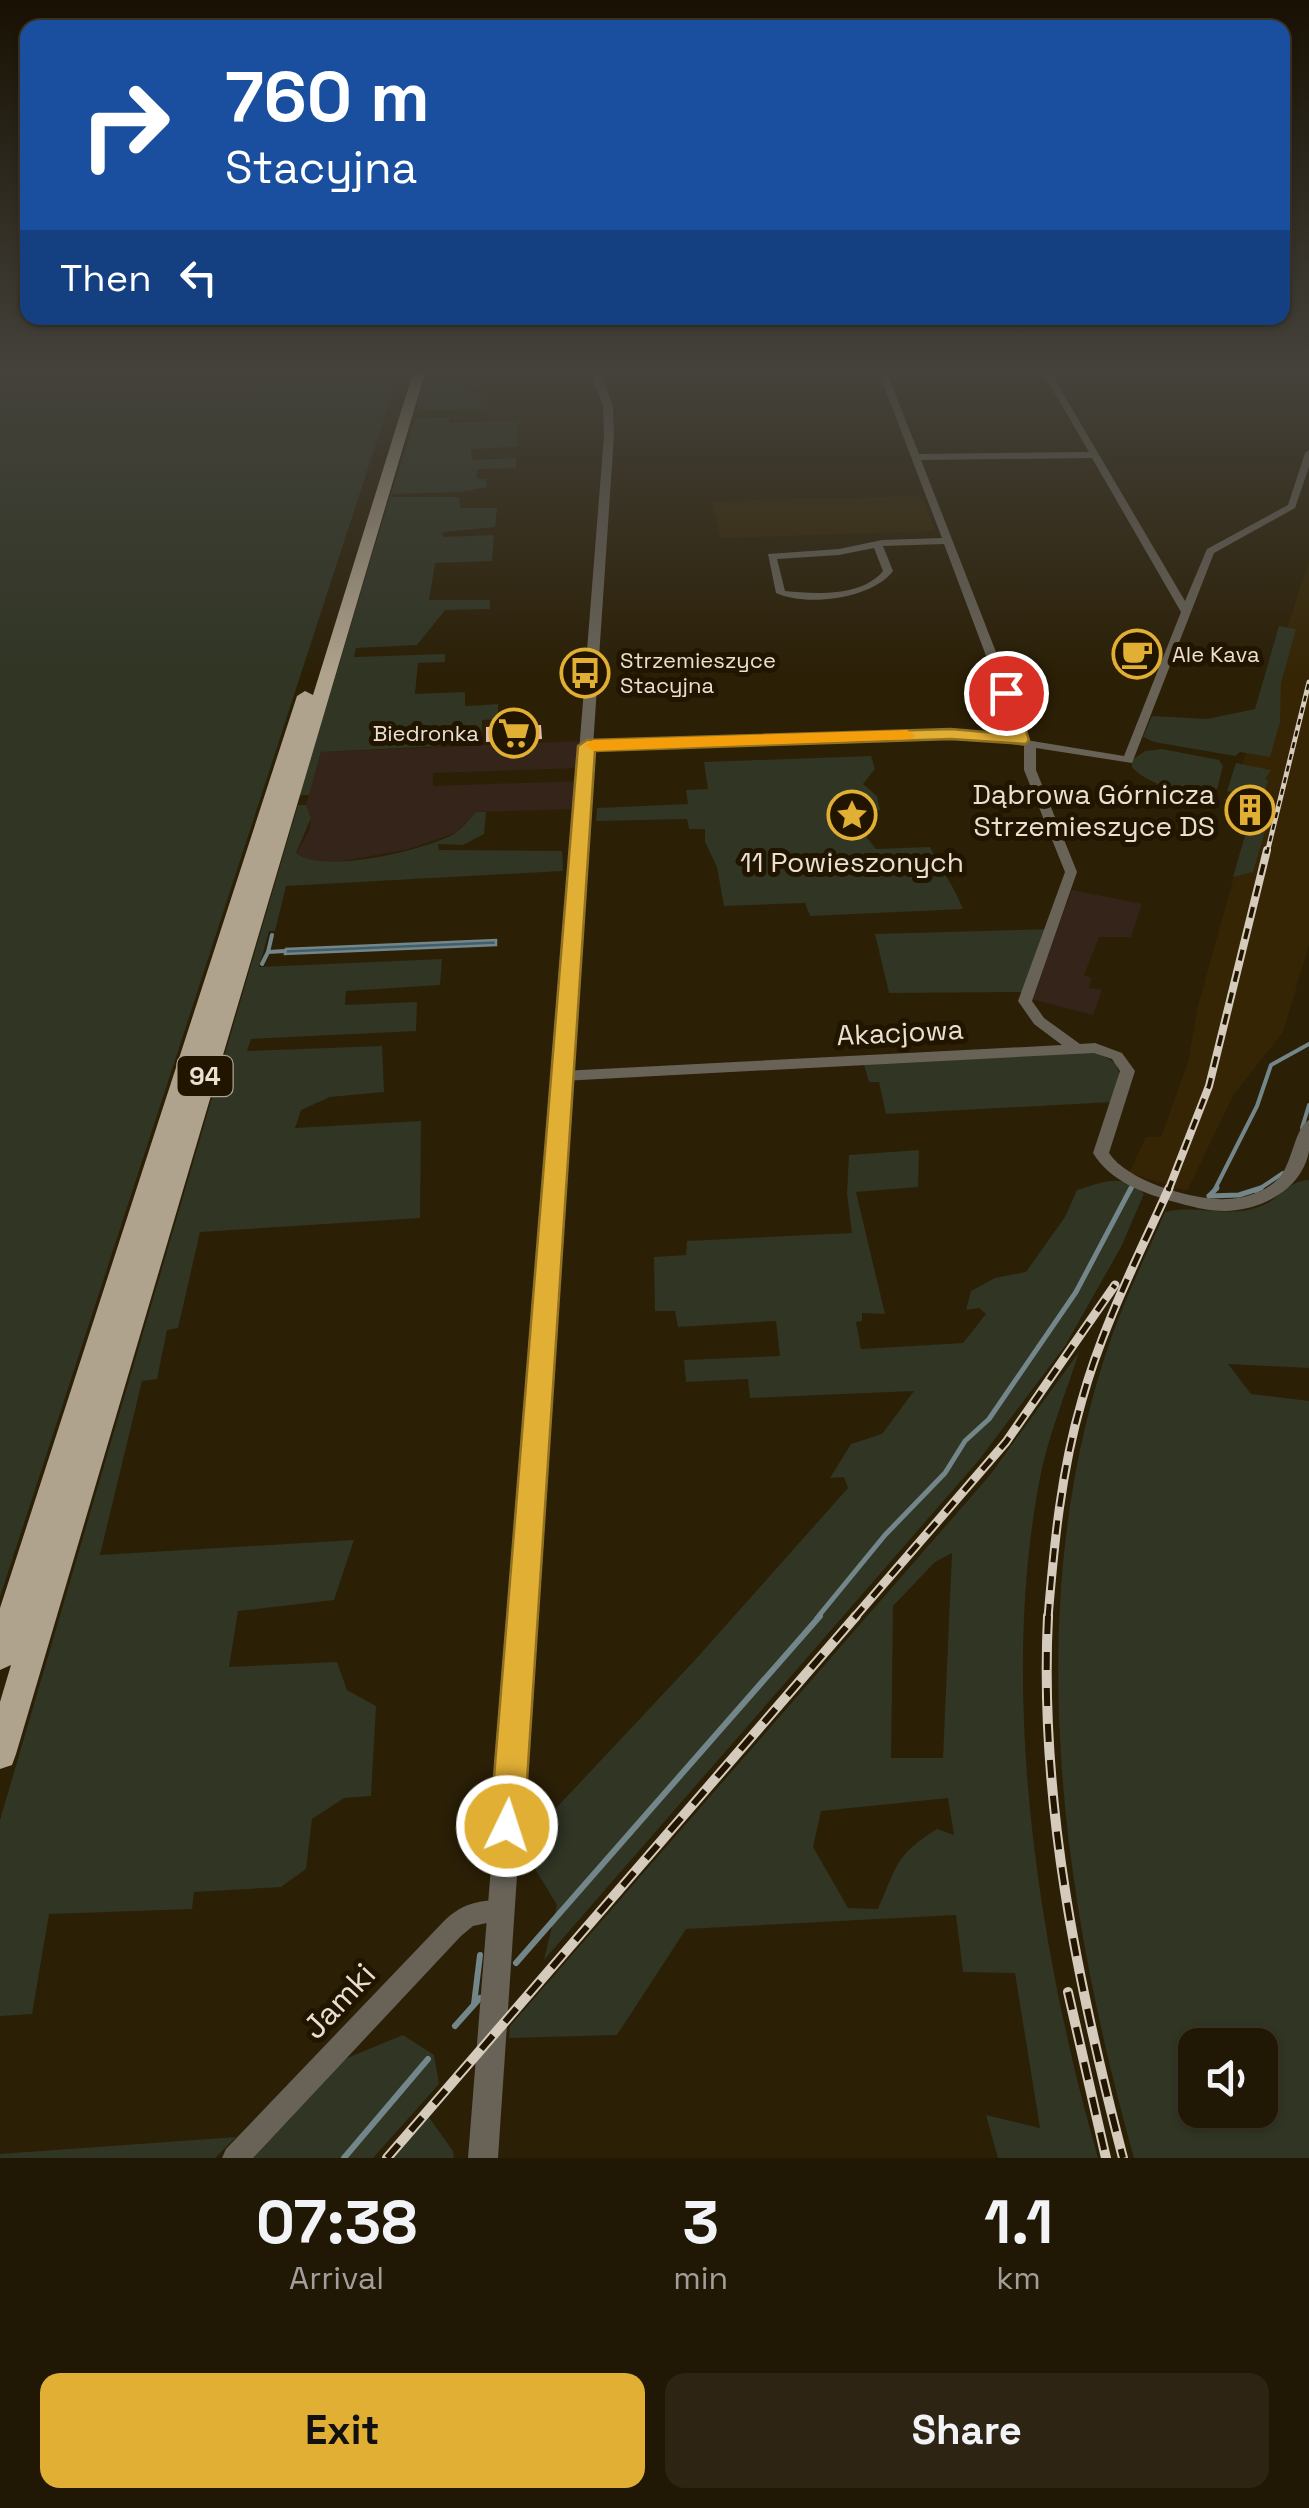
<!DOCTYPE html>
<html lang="en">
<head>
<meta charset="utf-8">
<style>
	body { margin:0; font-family:"Space Grotesk",sans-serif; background:#2d2413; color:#f1f3f6; height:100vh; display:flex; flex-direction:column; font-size:38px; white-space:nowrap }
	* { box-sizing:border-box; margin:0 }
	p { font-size:32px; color:#a29f9a }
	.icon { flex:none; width:55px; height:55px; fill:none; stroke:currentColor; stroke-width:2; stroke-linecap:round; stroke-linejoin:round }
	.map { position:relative; height:2158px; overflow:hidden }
	.drawer { display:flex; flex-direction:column; background:#201704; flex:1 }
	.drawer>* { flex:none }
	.banner { position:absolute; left:20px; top:20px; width:1270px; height:305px; border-radius:20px; box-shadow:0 2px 8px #0004,0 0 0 2px #3d3626; background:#1a4fa0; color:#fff; overflow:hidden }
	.controls { position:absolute; left:1178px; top:2028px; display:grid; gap:20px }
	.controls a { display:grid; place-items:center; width:100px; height:100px; border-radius:20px; background:#201704; box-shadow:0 2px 8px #0004,0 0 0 2px #3d3626; font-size:50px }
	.pin { position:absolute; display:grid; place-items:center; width:85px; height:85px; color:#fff; margin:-42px; border:5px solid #fff; border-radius:50%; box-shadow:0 2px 10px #0007 }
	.me { position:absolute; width:110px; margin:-55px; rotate:4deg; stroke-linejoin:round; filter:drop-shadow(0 0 8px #0008) }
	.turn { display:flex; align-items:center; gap:35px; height:210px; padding:0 40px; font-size:45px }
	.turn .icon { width:130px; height:130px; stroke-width:2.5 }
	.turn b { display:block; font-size:70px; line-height:85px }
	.then { display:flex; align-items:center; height:95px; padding:0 40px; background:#0003; gap:20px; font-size:38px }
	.eta { display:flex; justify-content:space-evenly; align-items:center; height:170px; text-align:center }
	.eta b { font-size:60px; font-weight:700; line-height:70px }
	.action { display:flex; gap:20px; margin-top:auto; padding:20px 40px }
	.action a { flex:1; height:115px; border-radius:20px; background:#e1af34; color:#111; font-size:40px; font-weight:700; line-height:115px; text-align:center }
	.action a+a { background:#2d2413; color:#f1f3f6 }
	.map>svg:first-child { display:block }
	.built { fill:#352504 }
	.industrial { fill:#34241a }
	.green { fill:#303524; fill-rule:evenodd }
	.water { fill:#405f6b; stroke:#73868a; stroke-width:2.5 }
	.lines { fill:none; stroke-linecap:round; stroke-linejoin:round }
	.stream-far2 { stroke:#73868a; stroke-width:4 }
	.stream-far1 { stroke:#73868a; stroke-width:5 }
	.stream { stroke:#73868a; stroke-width:6 }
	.building { fill:#e1bdb7 }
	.minor { fill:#686257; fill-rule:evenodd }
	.tertiary { fill:#686257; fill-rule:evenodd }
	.primary { fill:#b0a38d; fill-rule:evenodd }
	.rail-far3-casing { stroke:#d5cbbc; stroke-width:5 }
	.rail-far2-casing { stroke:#d5cbbc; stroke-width:8 }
	.rail-far1-casing { stroke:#d5cbbc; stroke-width:9 }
	.rail-casing { stroke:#d5cbbc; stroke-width:10 }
	.rail-far3 { stroke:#221500; stroke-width:2.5; stroke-dasharray:6; stroke-linecap:butt }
	.rail-far2 { stroke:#221500; stroke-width:4; stroke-dasharray:11; stroke-linecap:butt }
	.rail-far1 { stroke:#221500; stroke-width:5; stroke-dasharray:14; stroke-linecap:butt }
	.rail { stroke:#221500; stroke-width:6; stroke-dasharray:18; stroke-linecap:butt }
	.route { fill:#e1af34; stroke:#927222; stroke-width:2.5 }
	.slow { fill:#f59e0b }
	.labels { text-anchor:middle; stroke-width:10; stroke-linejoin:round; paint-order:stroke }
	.far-poi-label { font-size:22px; fill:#e9e0d2; stroke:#221500; text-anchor:start }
	.shield { fill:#221500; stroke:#ada393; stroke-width:2.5 }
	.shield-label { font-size:25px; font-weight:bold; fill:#e9e0d2 }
	.poi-label { font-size:28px; fill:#e9e0d2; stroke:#221500; text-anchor:end }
	.street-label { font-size:28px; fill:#e9e0d2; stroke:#221500 }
	.near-street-label { font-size:32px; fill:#e9e0d2; stroke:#221500 }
</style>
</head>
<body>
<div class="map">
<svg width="1309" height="2158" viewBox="0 0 1309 2158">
	<rect width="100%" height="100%" fill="#2b1f06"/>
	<!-- built -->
	<g class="built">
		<path d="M917,496L925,503L935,531L720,538L712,501Z"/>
		<path d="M1309,561V945L1283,1032L1234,1094L1187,1191L1129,1173L1146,1137H1161L1188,1062L1198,1006L1246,833L1235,824L1229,805Z"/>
	</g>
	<!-- industrial -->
	<g class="industrial">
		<path d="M582,741L580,768L434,773L433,776V786L579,781L577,809L476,812L456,833L406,850L332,863L303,859L296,853L309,831L311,818L306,805L321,752Z"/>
		<path d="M1072,890L1142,904L1131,937H1099L1084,975L1092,978L1089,988L1102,990L1093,1015L1031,999Z"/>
	</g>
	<!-- green -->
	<g class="green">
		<path d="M0,373H399L0,1597Z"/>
		<path d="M428,373H434L432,386L477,385V389L464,390L463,393L489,396V403L484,409L417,410Z"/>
		<path d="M449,417V423L518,421L517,447L471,449L472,460L516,458V468L477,469V479H486L487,487L459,492L392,494L391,497H459L460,508H497L495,527L443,532V537L494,535L492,561L435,563L429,600H490V609L445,610L417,645L356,648L354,657L445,654V662L418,663L415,694L465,692V706L498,704V719L482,720V744L321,752L309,795H298C340,670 373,542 416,418Z"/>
		<path d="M1279,626L1296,629L1281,683L1280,722L1270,757L1240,752L1235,756L1154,742L1143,737L1152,716L1207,719L1255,709Z"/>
		<path d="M1162,749L1219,760L1223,766L1217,789C1194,797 1148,786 1132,767V760L1145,751Z"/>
		<path d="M871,756L875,769L863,784L877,796L880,810L850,811V816L876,849L930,847C941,870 954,886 963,909L810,916L805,903L724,906L717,867L705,842V829H689L687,819L596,821L597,808L688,804L686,790L708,789L704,762Z"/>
		<path d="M1236,763L1271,770L1265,779L1268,780L1261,806L1268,807L1270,814L1253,872L1233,877L1246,832L1235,824L1224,799L1231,797L1230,801L1242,803L1238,818L1260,822L1262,813L1258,798L1227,791Z"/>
		<path d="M298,805H306L311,818L296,853C322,875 425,850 454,834C462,829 469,819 476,812H486L484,834L463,845L438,844L439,850L562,851L563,871L286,886L275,931H269L259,967L442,959L440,985L346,991L345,1005L417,1002L416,1031L251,1039L247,1051L382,1046L384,1092L330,1097L301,1110L295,1128L421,1121L420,1218L200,1232L178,1328L167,1330L157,1379L142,1381L100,1555L354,1540L334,1600L238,1611L229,1667L337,1662L347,1690L376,1706L371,1796L344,1798L312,1819L306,1869L281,1887L194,1892L192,1909L49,1914L32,2014L0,2016V1820Z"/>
		<path d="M1055,929L1032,992L889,993L875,934Z"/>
		<path d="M1094,1051L1116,1063L1119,1073L1113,1102L886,1114L879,1082H869L863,1061Z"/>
		<path d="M919,1150L918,1187L856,1192L885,1314L862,1313V1321L856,1322L861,1349L963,1343L986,1314L979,1308L966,1310L971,1291L995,1278L1026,1272L1065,1217L1077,1190C1102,1182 1124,1172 1144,1194L1121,1247L1065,1346L979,1460L544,1960L557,1905L528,1857L529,1837L695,1660L848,1488L844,1477L830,1478L851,1444L882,1434L914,1391L750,1398L748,1379L686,1382L684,1360L780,1356L776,1321L678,1327L675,1311H655L654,1257L686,1255L687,1241L852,1233L847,1193L849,1155Z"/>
		<path d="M1309,1180V1368L1228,1364L1251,1394L1309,1401V2158H1134C1060,1894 1018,1595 1114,1330C1129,1290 1148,1251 1165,1212C1197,1204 1228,1219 1261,1206C1280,1199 1287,1181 1309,1180ZM1195,2045H1260V2110H1195Z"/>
		<path d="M1079,1352C1067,1390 1051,1429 1042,1468C997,1684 1038,1948 1098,2158H998L986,2115L1040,2128L1015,1973L963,1972L956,1915L686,1929L617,2035L509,2038L510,2026L990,1475ZM952,1553L943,1758H891L893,1606L935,1562ZM948,1798L954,1835L937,1829C895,1855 897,1866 878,1909L848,1908L813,1847L821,1811Z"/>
		<path d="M403,2035L434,2055L439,2084L373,2158H250L340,2061Z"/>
		<path d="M428,2116L453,2151L454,2158H392Z"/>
		<path d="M236,2137L215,2158H0V2154Z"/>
	</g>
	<!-- water -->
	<path class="water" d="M496,940V945L285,954L286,949Z"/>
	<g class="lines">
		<!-- stream-far2 -->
		<g class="stream-far2">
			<path d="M268,952L272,935"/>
			<path d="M262,964L268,952L285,951"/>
			<path d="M1302,1128L1309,1105"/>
			<path d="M1130,1191L1132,1187"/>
			<path d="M1214,1191L1257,1106L1271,1065L1309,1044"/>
			<path d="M1256,1191L1283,1173"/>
		</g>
		<!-- stream-far1 -->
		<g class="stream-far1">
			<path d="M1209,1196L1217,1188"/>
			<path d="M1209,1196L1239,1195L1261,1188"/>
			<path d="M817,1618L885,1535L945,1473L965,1441L989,1419L1076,1292L1131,1188"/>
		</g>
		<!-- stream -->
		<g class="stream">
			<path d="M516,1963L820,1616"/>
			<path d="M474,2004L480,1955"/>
			<path d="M455,2026L480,1998"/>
			<path d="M344,2158L428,2059"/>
		</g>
	</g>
	<!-- building -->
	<path class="building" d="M541,725L542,739L486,742V727Z"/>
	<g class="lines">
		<!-- minor -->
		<g class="minor">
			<path d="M879,373H887L919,454L1089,452L1043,373H1051L1185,601L1207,549L1288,505L1305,453L1309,450V467L1295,508L1214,553L1132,763L1036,748V770L1077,872L1032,1001L1044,1018L1080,1044L1095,1043L1122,1053L1135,1071L1109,1153C1128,1182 1195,1201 1228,1199C1246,1198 1265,1192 1278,1179C1293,1164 1294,1128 1309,1120C1309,1130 1309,1142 1309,1151C1302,1190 1261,1210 1225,1211C1207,1211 1189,1206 1171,1201C1141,1192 1110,1181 1093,1153L1120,1071L1112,1059L1094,1053L562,1081L555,1076L562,1071L1062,1045L1034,1024L1018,1001L1065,872L1024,770V746L971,737L587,748L581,745L587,742L971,731L1013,738L1000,693L944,544L883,546L893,571C872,599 806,607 776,593L768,554L839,549L882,540L942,538ZM1092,458L1181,612L1124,756L1026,740L1012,693L921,460ZM874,548L883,571C862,597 815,594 785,591L777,559L839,555Z"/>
			<path d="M502,1899L510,1902L514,1910L510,1918L473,1926L461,1936L253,2158H222L226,2149L445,1920C465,1902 476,1902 502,1899Z"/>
		</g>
		<!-- tertiary -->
		<path class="tertiary" d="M591,373H601L613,406L614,435L498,2158H468L604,435L603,406Z"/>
		<!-- primary -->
		<path class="primary" d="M413,373H425L16,1754L12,1765L0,1769V1702L11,1665L0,1670V1608L297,696L305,691L313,695Z"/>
		<!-- rail-far3 casing -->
		<g class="rail-far3-casing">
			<path id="rail-far3" d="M1267,853L1309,682"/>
		</g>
		<!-- rail-far2 casing -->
		<g class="rail-far2-casing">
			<path id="rail-far2" d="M1168,1191L1209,1086L1267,850"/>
		</g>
		<!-- rail-far1 casing -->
		<g class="rail-far1-casing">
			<g id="rail-far1">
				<path d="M854,1618L1006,1442L1115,1285"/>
				<path d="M1048,1618C1054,1545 1061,1471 1082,1400C1102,1327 1138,1257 1169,1188"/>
			</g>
		</g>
		<!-- rail casing -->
		<g class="rail-casing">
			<g id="rail">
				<path d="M1048,1616C1039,1800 1077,1981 1123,2158"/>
				<path d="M1068,1992L1106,2158"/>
				<path d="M387,2158L856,1616"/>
			</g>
		</g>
		<!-- rail-far3 -->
		<use href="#rail-far3" class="rail-far3"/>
		<!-- rail-far2 -->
		<use href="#rail-far2" class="rail-far2"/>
		<!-- rail-far1 -->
		<use href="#rail-far1" class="rail-far1"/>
		<!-- rail -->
		<use href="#rail" class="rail"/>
	</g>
	<!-- sky -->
	<linearGradient id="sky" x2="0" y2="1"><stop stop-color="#181103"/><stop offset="0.55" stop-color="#44423b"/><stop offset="1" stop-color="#44423b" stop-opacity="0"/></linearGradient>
	<rect width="1309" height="675" fill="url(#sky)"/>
	<!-- route -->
	<path class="route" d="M1006,688L1014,693L1029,740L1026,744L951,739L595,751L524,1826L519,1837L507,1842L495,1837L490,1826L578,746L587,740L951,729L1009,734L997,693Z"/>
	<!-- slow -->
	<path class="slow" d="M907,730L915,735L913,739L593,751L585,745L593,740Z"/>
	<!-- icons -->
	<defs>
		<g id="cafe-ring" transform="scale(2.5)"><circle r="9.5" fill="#221500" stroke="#e1af34" stroke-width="1.5"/><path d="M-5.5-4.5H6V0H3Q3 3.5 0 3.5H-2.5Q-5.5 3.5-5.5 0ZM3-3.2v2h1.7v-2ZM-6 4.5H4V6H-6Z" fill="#e1af34"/></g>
		<g id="bus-ring" transform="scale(2.5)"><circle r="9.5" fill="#221500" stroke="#e1af34" stroke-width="1.5"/><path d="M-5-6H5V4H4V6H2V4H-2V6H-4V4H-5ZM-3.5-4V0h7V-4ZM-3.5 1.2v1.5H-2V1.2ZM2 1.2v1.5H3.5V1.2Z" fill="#e1af34"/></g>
		<g id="supermarket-ring" transform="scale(2.5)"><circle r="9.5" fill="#221500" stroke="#e1af34" stroke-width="1.5"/><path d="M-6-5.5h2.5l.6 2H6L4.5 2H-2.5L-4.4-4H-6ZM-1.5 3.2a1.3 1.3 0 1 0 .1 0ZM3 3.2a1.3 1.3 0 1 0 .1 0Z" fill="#e1af34"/></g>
		<g id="building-ring" transform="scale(2.5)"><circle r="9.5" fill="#221500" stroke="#e1af34" stroke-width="1.5"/><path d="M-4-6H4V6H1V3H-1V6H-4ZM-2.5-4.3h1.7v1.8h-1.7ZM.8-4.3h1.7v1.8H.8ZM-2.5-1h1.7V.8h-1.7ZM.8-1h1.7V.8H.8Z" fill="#e1af34"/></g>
		<g id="sight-ring" transform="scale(2.5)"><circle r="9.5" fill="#221500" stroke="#e1af34" stroke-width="1.5"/><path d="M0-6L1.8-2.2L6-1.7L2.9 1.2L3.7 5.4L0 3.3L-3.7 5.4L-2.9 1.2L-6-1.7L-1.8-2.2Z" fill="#e1af34"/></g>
	</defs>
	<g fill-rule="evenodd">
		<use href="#cafe-ring" x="1137" y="654"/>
		<use href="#bus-ring" x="585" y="673"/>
		<use href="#supermarket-ring" x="514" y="733"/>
		<use href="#building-ring" x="1250" y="810"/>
		<use href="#sight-ring" x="852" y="815"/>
	</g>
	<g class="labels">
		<!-- far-poi labels -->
		<g class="far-poi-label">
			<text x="1172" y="662">Ale Kava</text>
			<text x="620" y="668">Strzemieszyce<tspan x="620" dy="25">Stacyjna</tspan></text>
			<text x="479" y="741" text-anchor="end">Biedronka</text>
		</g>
		<!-- shield labels -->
		<rect class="shield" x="177.5" y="1056" width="55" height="40" rx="8"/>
		<g class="shield-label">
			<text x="205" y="1085">94</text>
		</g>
		<!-- poi labels -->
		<g class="poi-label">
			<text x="1215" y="804">Dąbrowa Górnicza<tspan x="1215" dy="32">Strzemieszyce DS</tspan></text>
			<text x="852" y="872" text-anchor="middle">11 Powieszonych</text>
		</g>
		<!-- street labels -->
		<g class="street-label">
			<text transform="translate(900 1032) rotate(-3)" y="10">Akacjowa</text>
		</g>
		<!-- near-street labels -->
		<g class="near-street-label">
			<text transform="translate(339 2001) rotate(-47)" y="11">Jamki</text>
		</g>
	</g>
</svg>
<div class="controls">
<a><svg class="icon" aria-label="sound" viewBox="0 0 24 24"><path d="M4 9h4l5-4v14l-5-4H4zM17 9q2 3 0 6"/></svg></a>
</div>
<div class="pin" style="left:1006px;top:693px;background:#d93025"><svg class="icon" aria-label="arrive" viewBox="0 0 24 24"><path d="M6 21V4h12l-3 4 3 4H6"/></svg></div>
<svg class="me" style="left:507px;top:1826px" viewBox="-20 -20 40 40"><circle r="17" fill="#e1af34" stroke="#fff" stroke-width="3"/><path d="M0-11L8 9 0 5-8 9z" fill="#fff"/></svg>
<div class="banner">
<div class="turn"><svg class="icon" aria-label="right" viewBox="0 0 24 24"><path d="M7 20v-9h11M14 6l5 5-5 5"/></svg><div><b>760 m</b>Stacyjna</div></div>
<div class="then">Then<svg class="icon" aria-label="left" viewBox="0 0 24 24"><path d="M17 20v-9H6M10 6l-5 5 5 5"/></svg></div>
</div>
</div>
<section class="drawer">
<div class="eta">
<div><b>07:38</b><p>Arrival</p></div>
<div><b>3</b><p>min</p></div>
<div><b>1.1</b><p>km</p></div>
</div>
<div class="action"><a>Exit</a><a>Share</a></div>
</section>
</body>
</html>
